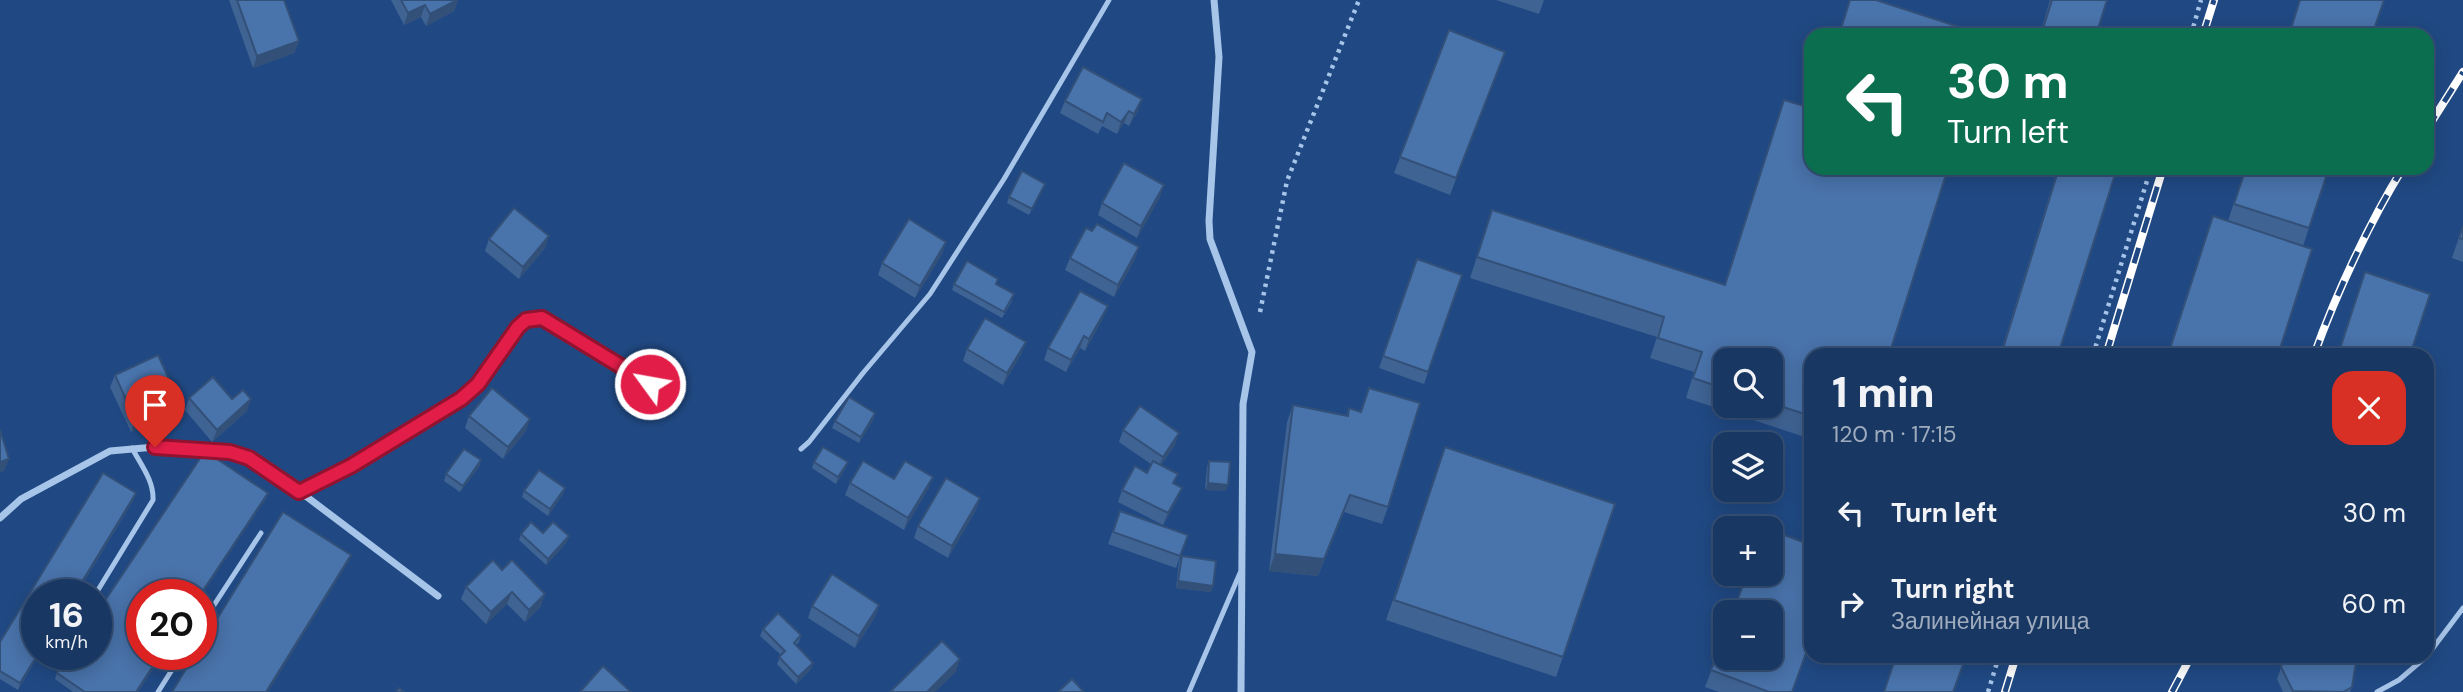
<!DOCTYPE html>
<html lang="en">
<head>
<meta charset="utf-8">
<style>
	body { margin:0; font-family:"DM Sans",sans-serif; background:#213f68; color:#f1f3f6; height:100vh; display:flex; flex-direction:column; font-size:26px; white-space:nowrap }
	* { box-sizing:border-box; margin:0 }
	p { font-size:23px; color:#9facbe }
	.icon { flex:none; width:38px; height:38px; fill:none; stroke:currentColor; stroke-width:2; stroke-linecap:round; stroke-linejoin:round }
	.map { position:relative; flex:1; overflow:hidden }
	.drawer { position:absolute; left:1804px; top:348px; width:630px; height:315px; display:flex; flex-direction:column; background:#183762; border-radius:21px; box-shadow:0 4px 18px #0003,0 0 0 2px #365177 }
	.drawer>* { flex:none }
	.top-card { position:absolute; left:1804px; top:28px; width:630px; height:147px; border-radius:21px; box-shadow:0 4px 18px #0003,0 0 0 2px #365177; background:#0b6e4f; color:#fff; overflow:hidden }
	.tools { position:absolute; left:1713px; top:348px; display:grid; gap:14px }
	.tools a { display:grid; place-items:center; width:70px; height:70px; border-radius:14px; background:#183762; box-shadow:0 4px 18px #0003,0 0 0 2px #365177; font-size:35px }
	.speed { position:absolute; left:21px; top:579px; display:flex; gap:14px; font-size:35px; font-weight:700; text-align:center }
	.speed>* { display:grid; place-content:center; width:91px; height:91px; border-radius:50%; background:#183762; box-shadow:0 4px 18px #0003,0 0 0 2px #365177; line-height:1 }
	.speed small { font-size:18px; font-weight:400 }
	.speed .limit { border:10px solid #d22; background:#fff; color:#111 }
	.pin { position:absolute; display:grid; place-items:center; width:60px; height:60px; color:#fff; margin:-72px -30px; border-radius:50% 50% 50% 0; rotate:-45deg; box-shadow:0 0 7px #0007 }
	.pin .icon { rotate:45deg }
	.me { position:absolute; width:77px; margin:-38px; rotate:302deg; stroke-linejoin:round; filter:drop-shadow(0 0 5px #0008) }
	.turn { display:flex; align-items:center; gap:24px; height:147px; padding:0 28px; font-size:32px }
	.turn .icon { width:91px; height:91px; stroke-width:2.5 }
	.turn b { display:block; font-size:49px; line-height:60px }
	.round { display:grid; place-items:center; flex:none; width:74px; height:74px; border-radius:21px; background:#213f68 }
	.head { display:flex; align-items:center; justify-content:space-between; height:119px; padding:0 28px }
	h1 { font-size:42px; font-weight:800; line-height:52px }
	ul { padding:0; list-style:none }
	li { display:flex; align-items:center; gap:21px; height:91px; padding:0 28px }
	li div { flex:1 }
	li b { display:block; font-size:26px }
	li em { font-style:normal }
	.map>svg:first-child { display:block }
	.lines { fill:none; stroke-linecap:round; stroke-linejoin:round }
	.path { stroke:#a7c4e9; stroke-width:4.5; stroke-dasharray:3.5 5; stroke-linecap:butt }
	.lane { stroke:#a7c4e9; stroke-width:5 }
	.street { stroke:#a7c4e9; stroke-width:7 }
	.rail-casing { stroke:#fff; stroke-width:8 }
	.rail { stroke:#204983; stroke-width:5; stroke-dasharray:16; stroke-linecap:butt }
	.wall { fill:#3f6393; fill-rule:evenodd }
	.shaded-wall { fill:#335078 }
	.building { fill:#4973ab; stroke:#335078; stroke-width:2 }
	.route-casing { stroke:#92132f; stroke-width:18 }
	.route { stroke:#e11d48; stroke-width:12 }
</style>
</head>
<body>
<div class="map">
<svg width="2463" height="692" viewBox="0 0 2463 692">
	<rect width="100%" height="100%" fill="#204983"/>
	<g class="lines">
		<!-- path -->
		<g class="path">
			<path d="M2191,35L2201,0"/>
			<path d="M1260,312L1287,181L1359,0"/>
			<path d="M2093,355L2151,168"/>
			<path d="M1988,692L1999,656"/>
		</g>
		<!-- lane -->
		<g class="lane">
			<path d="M801,449L809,442L863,373L930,294L1004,179L1109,0"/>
			<path d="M299,492L351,466L461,399L478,384L518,327C530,316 539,316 552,323L650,384"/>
			<path d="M95,595L153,500C154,481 141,465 132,448"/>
			<path d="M201,625L261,533"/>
			<path d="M2427,656L2463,608"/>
			<path d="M52,664L58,654"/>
			<path d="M158,692L182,654"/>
			<path d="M1189,692L1240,573"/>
			<path d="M2377,692L2399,680L2427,656"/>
		</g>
		<!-- street -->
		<g class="street">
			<path d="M1214,0L1219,57L1209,221L1210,239L1252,352L1243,404L1241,692"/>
			<path d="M0,518L21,499L110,451L155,447L230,452L249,459L307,497L438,596"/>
		</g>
		<!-- rail casing -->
		<g class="rail-casing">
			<g id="rail">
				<path d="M2203,35L2214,0"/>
				<path d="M2427,129L2463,72"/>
				<path d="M2106,355L2163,168"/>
				<path d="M2314,355C2336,294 2369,223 2403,168"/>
				<path d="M2005,692L2016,656"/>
				<path d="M2172,692L2191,656"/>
			</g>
		</g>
		<!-- rail -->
		<use href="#rail" class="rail"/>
	</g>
	<!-- wall -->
	<g class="wall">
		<path d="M229,0H284L299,41L294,53L253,68Z"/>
		<path d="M391,0H458L454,11L426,26L421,17L404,25Z"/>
		<path d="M1496,0H1544L1539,14Z"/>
		<path d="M2050,0H2107L2096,35H2040Z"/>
		<path d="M1449,30L1505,52L1450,195L1394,173Z"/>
		<path d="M1784,100L1811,355V439L1686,398L1694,372L1650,358L1657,337L1470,278L1492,210L1725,285ZM1726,360H1771V406H1726Z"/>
		<path d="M1065,101L1138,111L1129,126L1124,123L1117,134L1102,126L1098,134L1060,113Z"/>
		<path d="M2058,168H2117L2058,355H2000Z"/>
		<path d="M2245,168H2329L2303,246L2278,355H2167L2213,216L2228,221Z"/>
		<path d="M1045,184L1029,215L1007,203L1009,197Z"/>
		<path d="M1160,197L1137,238L1098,215L1102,203Z"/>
		<path d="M2463,225V262L2452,258Z"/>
		<path d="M1092,231L1139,247L1135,259L1114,297L1065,270L1070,258Z"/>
		<path d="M489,239L545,248L519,279L485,251Z"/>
		<path d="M946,242L942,254L915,298L878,275L882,263Z"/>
		<path d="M1417,259L1462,275L1424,384L1379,368Z"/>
		<path d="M2365,272L2410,355H2337Z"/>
		<path d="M954,284H996L1012,301L1002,318L952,290Z"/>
		<path d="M1103,318L1085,351L1080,348L1066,372L1044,360L1048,348Z"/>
		<path d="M1026,342L1021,354L1003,385L963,361L967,349Z"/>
		<path d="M115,375L179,401L174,413L131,432L110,387Z"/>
		<path d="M1369,388L1388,507L1382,524L1344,512L1318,576L1269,571L1287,422L1293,405L1347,415L1349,408L1360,412Z"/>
		<path d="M189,398L232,399L247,411L212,442L185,410Z"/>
		<path d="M875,413L873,420L859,443L832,428L835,421Z"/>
		<path d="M469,416L526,431L503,459L465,428Z"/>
		<path d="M1123,430L1175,445L1161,465L1174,484L1177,500L1163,525L1118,502L1122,490L1147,473L1151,464L1119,442Z"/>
		<path d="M1445,447L1563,657L1556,677L1386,620Z"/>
		<path d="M481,460L479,467L460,492L444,481L446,474Z"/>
		<path d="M1209,461L1226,491L1205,490L1207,467Z"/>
		<path d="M814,462H848L845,469L836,484L812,468Z"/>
		<path d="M103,473L136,493L134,499L76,595H37V654H39L18,690L0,679V642Z"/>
		<path d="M933,477L928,489L904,530L845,495L850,483Z"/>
		<path d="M565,488L563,494L548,516L522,497L524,491Z"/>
		<path d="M268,493L266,499L142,654H163L138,692H73L55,679L57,673Z"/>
		<path d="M980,498L976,510L948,558L914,538L918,526Z"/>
		<path d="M1120,511L1188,535L1176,568L1108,544Z"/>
		<path d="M521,534L569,536L566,543L546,565L519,540Z"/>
		<path d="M1182,556L1211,592L1176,588L1179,562Z"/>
		<path d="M502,570L541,606L525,622L507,604L486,624L461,599L466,587Z"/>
		<path d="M879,605L875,617L855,648L808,618L812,606Z"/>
		<path d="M763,629L801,635L799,642L796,645L813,663L811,669L796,684L777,664L781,655L760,636Z"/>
		<path d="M1726,632L1792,692H1719L1705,687Z"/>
		<path d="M2285,656L2352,687L2350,692H2283L2277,679Z"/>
	</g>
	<!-- shaded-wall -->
	<g class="shaded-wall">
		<path d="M458,0L454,11L426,26L430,14Z"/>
		<path d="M425,5L421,17L404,25L408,13Z"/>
		<path d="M299,41L294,53L253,68L257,56Z"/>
		<path d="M1142,99L1138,111L1129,126L1134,114Z"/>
		<path d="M1129,111L1124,123L1117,134L1121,122Z"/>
		<path d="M1164,185L1160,197L1137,238L1141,226Z"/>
		<path d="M549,236L545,248L519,279L523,267Z"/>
		<path d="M946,242L942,254L915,298L920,286Z"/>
		<path d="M1139,247L1135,259L1114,297L1118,285Z"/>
		<path d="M1108,306L1103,318L1085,351L1089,339Z"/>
		<path d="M1084,336L1080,348L1066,372L1071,360Z"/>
		<path d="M1026,342L1021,354L1003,385L1007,373Z"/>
		<path d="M251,399L247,411L212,442L217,430Z"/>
		<path d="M179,401L174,413L131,432L135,420Z"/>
		<path d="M875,413L873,420L859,443L861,437Z"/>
		<path d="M530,419L526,431L503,459L508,447Z"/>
		<path d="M1179,433L1175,445L1158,469L1163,457Z"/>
		<path d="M9,459L4,471L0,472V462Z"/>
		<path d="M481,460L479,467L460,492L463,486Z"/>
		<path d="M848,462L845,469L836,484L838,477Z"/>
		<path d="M933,477L928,489L904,530L908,518Z"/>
		<path d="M1208,483L1228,485L1226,491L1205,490Z"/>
		<path d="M565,488L563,494L548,516L550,509Z"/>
		<path d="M1182,488L1177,500L1163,525L1168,513Z"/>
		<path d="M136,493L134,499L76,595H74Z"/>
		<path d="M268,493L266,499L201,596L200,595Z"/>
		<path d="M1350,495L1318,576L1269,571L1275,554Z"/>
		<path d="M980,498L976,510L948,558L952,546Z"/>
		<path d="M569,536L566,543L546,565L548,559Z"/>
		<path d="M351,555L349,561L268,692H266Z"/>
		<path d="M1178,581L1213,586L1211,592L1176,588Z"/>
		<path d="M512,592L507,604L486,624L491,612Z"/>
		<path d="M545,594L541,606L525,622L529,610Z"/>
		<path d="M879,605L875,617L855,648L859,636Z"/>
		<path d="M38,654H39L18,690L20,683Z"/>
		<path d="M161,654H163L138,692H136Z"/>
		<path d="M960,659L956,672L935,692H927Z"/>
		<path d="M813,663L811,669L796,684L798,677Z"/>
	</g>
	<!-- building -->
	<g class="building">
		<path d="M237,0H284L299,41L257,56Z"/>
		<path d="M401,0H457L430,14L425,5L408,13Z"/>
		<path d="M1850,0H1876L1984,35H1839Z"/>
		<path d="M2052,0H2107L2096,35H2041Z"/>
		<path d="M2300,0H2384L2372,35H2289Z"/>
		<path d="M1449,30L1505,52L1456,178L1400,157Z"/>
		<path d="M1083,67L1142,99L1134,114L1129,111L1121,122L1107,113L1103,122L1065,101Z"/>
		<path d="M1784,100L1811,108V168H1948L1889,355H1811V416L1771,403V360H1726V389L1693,378L1702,352L1658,338L1664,317L1477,257L1492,210L1725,285Z"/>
		<path d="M1124,163L1164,185L1141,226L1102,203Z"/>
		<path d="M2059,168H2117L2058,355H2001Z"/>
		<path d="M2246,168H2329L2309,228L2234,204Z"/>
		<path d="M1022,171L1045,184L1032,209L1009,197Z"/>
		<path d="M514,208L549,236L523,267L489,239Z"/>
		<path d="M2213,216L2312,249L2278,355H2168Z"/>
		<path d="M909,219L946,242L920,286L882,263Z"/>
		<path d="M1097,224L1139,247L1118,285L1070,258L1086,228L1092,231Z"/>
		<path d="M2463,226V239L2459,238Z"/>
		<path d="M1417,259L1462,275L1428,372L1383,356Z"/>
		<path d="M967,261L998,279L996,284L1014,294L1004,312L954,284Z"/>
		<path d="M2365,272L2430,294L2410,355H2338Z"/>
		<path d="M1080,291L1108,306L1089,339L1084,336L1071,360L1048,348Z"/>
		<path d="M985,318L1026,342L1007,373L967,349Z"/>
		<path d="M158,355L179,401L135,420L115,375Z"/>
		<path d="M213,377L232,399L243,390L251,399L217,430L189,398Z"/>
		<path d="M492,388L530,419L508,447L469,416Z"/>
		<path d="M1369,388L1420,403L1388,507L1350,495L1324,559L1275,554L1293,405L1348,416L1349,408L1361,412Z"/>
		<path d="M849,397L875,413L861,437L835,421Z"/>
		<path d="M1140,406L1179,433L1163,457L1123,430Z"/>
		<path d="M0,430L9,459L0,462Z"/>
		<path d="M823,447L848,462L838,477L814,462Z"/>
		<path d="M1445,447L1615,504L1563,657L1394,600Z"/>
		<path d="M464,449L481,460L463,486L446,474Z"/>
		<path d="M205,451L268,493L200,595H142V654H161L136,692H85L57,673L69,654H96V614Z"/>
		<path d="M863,461L894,479L905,461L933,477L908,518L850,483Z"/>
		<path d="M1153,461L1178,474L1173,483L1182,488L1168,513L1122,490L1135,466L1147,473Z"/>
		<path d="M1209,461L1230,462L1228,485L1208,483Z"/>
		<path d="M539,470L565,488L550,509L524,491Z"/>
		<path d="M103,473L136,493L74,595H37V654H38L20,683L0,671V642Z"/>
		<path d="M946,478L980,498L952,546L918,526Z"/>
		<path d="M1120,511L1188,535L1180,556L1113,532Z"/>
		<path d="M283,512L351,555L266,692H172L195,654H201V645Z"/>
		<path d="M531,522L543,533L553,522L569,536L548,559L521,534Z"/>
		<path d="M1771,530L1811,545V639L1792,692H1769L1711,670L1726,632V658H1771V612H1733L1747,574H1771Z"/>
		<path d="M1182,556L1216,561L1213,586L1178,581Z"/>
		<path d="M493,560L502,570L512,560L545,594L529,610L512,592L491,612L466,587Z"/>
		<path d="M832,574L879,605L859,636L812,606Z"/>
		<path d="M778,613L801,635L794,643L813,663L798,677L779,657L785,651L763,629Z"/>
		<path d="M942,641L960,659L927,692H890Z"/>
		<path d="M1896,656H1966L1953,692H1884Z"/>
		<path d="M2285,656H2357L2352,687L2343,692L2293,691L2281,667Z"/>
		<path d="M603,666L631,692H580Z"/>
		<path d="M1072,679L1084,692H1058Z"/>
		<path d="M399,688L404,692H396Z"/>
	</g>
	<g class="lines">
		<!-- route casing -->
		<g class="route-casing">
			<path id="route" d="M155,447L230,452L249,458L299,492L351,466L461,399L478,384L518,327L526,320L542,318L650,384"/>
		</g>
		<!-- route -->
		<use href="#route" class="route"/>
	</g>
</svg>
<div class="tools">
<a><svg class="icon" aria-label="search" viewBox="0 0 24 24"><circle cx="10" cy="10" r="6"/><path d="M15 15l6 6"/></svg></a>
<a><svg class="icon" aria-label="layers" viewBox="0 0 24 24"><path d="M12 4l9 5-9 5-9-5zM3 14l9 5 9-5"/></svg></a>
<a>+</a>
<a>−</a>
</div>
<div class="speed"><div>16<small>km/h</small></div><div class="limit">20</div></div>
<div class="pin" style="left:155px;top:447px;background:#d93025"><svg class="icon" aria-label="arrive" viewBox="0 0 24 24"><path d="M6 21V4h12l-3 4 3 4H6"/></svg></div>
<svg class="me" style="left:650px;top:384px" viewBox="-20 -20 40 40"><circle r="17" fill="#e11d48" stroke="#fff" stroke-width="3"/><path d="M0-11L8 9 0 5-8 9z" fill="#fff"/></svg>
<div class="top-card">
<div class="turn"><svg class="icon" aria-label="left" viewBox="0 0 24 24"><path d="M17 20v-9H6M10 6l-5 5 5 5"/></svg><div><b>30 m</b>Turn left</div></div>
</div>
<section class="drawer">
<div class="head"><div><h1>1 min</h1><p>120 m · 17:15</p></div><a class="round" style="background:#d93025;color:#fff"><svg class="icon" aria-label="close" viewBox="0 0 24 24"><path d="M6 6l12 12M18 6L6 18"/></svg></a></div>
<ul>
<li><svg class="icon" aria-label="left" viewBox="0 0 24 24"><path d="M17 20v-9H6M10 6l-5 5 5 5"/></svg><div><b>Turn left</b></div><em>30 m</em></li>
<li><svg class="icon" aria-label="right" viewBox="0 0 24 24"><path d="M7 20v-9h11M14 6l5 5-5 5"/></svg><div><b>Turn right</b><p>Залинейная улица</p></div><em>60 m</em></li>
</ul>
</section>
</div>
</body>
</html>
